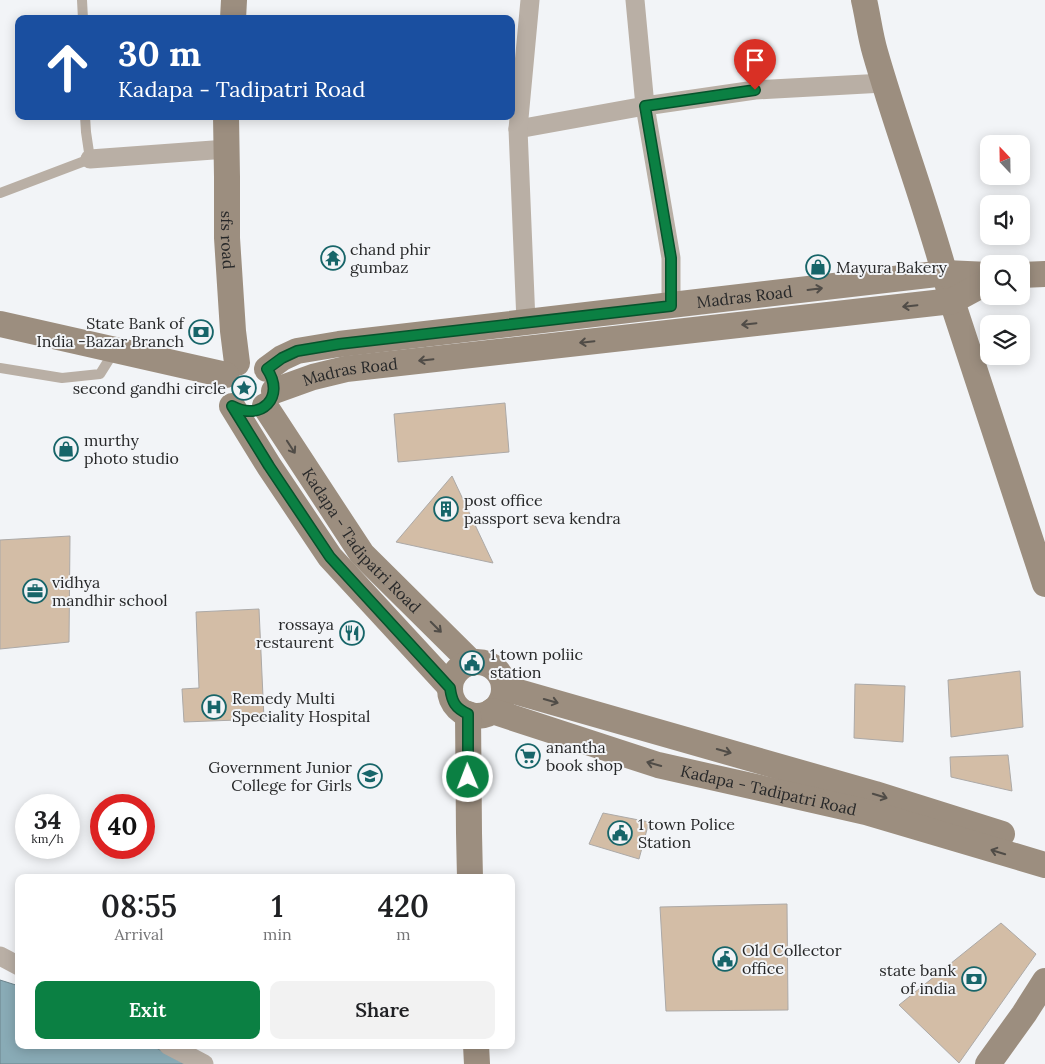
<!DOCTYPE html>
<html lang="en">
<head>
<meta charset="utf-8">
<style>
	body { margin:0; font-family:Lora,serif; background:#f2f2f2; color:#202124; height:100vh; display:flex; flex-direction:column; font-size:19px; white-space:nowrap }
	* { box-sizing:border-box; margin:0 }
	p { font-size:16px; color:#757577 }
	.icon { flex:none; width:28px; height:28px; fill:none; stroke:currentColor; stroke-width:2; stroke-linecap:round; stroke-linejoin:round }
	.map { position:relative; flex:1; overflow:hidden }
	.drawer { position:absolute; left:15px; top:874px; width:500px; height:175px; display:flex; flex-direction:column; background:#fff; border-radius:10px; box-shadow:0 2px 12px #0003 }
	.drawer>* { flex:none }
	.banner { position:absolute; left:15px; top:15px; width:500px; height:105px; border-radius:10px; box-shadow:0 2px 12px #0003; background:#1a4fa0; color:#fff; overflow:hidden }
	.needle { width:32px; rotate:338deg }
	.controls { position:absolute; left:980px; top:135px; display:grid; gap:10px }
	.controls a { display:grid; place-items:center; width:50px; height:50px; border-radius:10px; background:#fff; box-shadow:0 2px 12px #0003; font-size:25px }
	.speed { position:absolute; left:15px; top:794px; display:flex; gap:10px; font-size:25px; font-weight:700; text-align:center }
	.speed>* { display:grid; place-content:center; width:65px; height:65px; border-radius:50%; background:#fff; box-shadow:0 2px 12px #0003; line-height:1 }
	.speed small { font-size:12px; font-weight:400 }
	.speed .limit { border:8px solid #d22; background:#fff; color:#111 }
	.pin { position:absolute; display:grid; place-items:center; width:42px; height:42px; color:#fff; margin:-51px -21px; border-radius:50% 50% 50% 0; rotate:-45deg; box-shadow:0 0 5px #0007 }
	.pin .icon { rotate:45deg }
	.me { position:absolute; width:55px; margin:-28px; rotate:359deg; stroke-linejoin:round; filter:drop-shadow(0 0 4px #0008) }
	.turn { display:flex; align-items:center; gap:18px; height:105px; padding:0 20px; font-size:22px }
	.turn .icon { width:65px; height:65px; stroke-width:2.5 }
	.turn b { display:block; font-size:35px; line-height:42px }
	.eta { display:flex; justify-content:space-evenly; align-items:center; height:85px; text-align:center }
	.eta b { font-size:30px; font-weight:600; line-height:35px }
	.cta { display:flex; gap:10px; margin-top:auto; padding:10px 20px }
	.cta a { flex:1; height:58px; border-radius:10px; background:#0b8043; color:#fff; font-size:20px; font-weight:600; line-height:58px; text-align:center }
	.cta a+a { background:#f2f2f2; color:#202124 }
	.map>svg:first-child { display:block }
	.water { fill:#89abb6; stroke:#6c848c }
	.building { fill:#d3bda6; stroke:#aca9a7 }
	.lines { fill:none; stroke-linecap:round; stroke-linejoin:round }
	.lane { stroke:#b9afa5; stroke-width:10 }
	.street { stroke:#b9afa5; stroke-width:19 }
	.secondary { stroke:#9c8e7f; stroke-width:26 }
	.oneway { stroke:#504c47 }
	.route-casing { stroke:#07532c; stroke-width:12 }
	.route { stroke:#0b8043; stroke-width:9 }
	.labels { text-anchor:middle; stroke-width:4; stroke-linejoin:round; paint-order:stroke }
	.street-label { font-size:16px; fill:#272829; stroke:#f2f4f7 }
	.poi-label { font-size:16px; fill:#272829; stroke:#f2f4f7; text-anchor:start }
</style>
</head>
<body>
<div class="map">
<svg width="1045" height="1064" viewBox="0 0 1045 1064">
	<rect width="100%" height="100%" fill="#f2f4f7"/>
	<!-- water -->
	<path class="water" d="M0,980L19,986V1045H151L185,1064H0Z"/>
	<!-- building -->
	<g class="building">
		<path d="M505,403L509,452L398,462L394,414Z"/>
		<path d="M452,476L493,563L396,542Z"/>
		<path d="M70,536L69,642L0,649V540Z"/>
		<path d="M259,609L264,719L184,722L182,689L199,688L196,612Z"/>
		<path d="M1020,671L1023,727L951,737L948,680Z"/>
		<path d="M855,684L905,686L903,742L854,738Z"/>
		<path d="M1008,755L1012,791L951,777L950,757Z"/>
		<path d="M603,813L649,822L639,859L589,844Z"/>
		<path d="M787,904L788,1010L666,1011L660,907Z"/>
		<path d="M1001,923L1036,954L959,1063L899,1005Z"/>
	</g>
	<g class="lines">
		<!-- lane -->
		<g class="lane">
			<path d="M82,0L83,19"/>
			<path d="M0,193L90,159L86,132L85,116"/>
			<path d="M0,368L62,378L100,374L115,350"/>
		</g>
		<!-- street -->
		<g class="street">
			<path d="M635,0L645,106L671,258V306"/>
			<path d="M518,129L645,106L755,90L884,83"/>
			<path d="M90,159L227,149"/>
			<path d="M526,322L518,129L530,0"/>
			<path d="M0,956L19,966"/>
			<path d="M168,1045L204,1064"/>
		</g>
		<!-- secondary -->
		<g class="secondary">
			<path d="M864,0C868,17 870,35 875,52C899,136 931,217 952,301L1045,584"/>
			<path d="M233,19L234,0"/>
			<path id="s1" d="M226,116L227,177V238L233,331L237,363"/>
			<path d="M1021,275L1045,274"/>
			<path d="M0,324L226,375"/>
			<path id="s2" d="M267,369L282,358L297,351L339,344L945,273L989,275"/>
			<path id="s3" d="M274,391L313,377L346,369L952,301L989,281"/>
			<path d="M232,406L269,466L330,557L450,687"/>
			<path id="s4" d="M265,406L362,554L472,663"/>
			<circle cx="477" cy="689" r="27"/>
			<path d="M504,688L875,794L1002,834"/>
			<path id="s5" d="M492,711L658,765L866,812L1045,865"/>
			<path d="M468,714L469,833L470,878"/>
			<path d="M476,1045L477,1064"/>
			<path d="M988,1064L1024,1014L1045,981"/>
		</g>
	</g>
	<!-- one-way arrows -->
	<defs><path id="oneway-shaft" d="M-6 0H5M1.5-3L5.5 0L1.5 3" fill="none" stroke-width="1.6" stroke-linecap="round" stroke-linejoin="round" transform="scale(1.25)"/></defs>
	<g class="oneway">
		<use href="#oneway-shaft" transform="translate(815 289) rotate(-7)"/>
		<use href="#oneway-shaft" transform="translate(910 306) rotate(174)"/>
		<use href="#oneway-shaft" transform="translate(749 324) rotate(174)"/>
		<use href="#oneway-shaft" transform="translate(587 342) rotate(174)"/>
		<use href="#oneway-shaft" transform="translate(426 360) rotate(174)"/>
		<use href="#oneway-shaft" transform="translate(291 447) rotate(57)"/>
		<use href="#oneway-shaft" transform="translate(436 627) rotate(45)"/>
		<use href="#oneway-shaft" transform="translate(551 701) rotate(16)"/>
		<use href="#oneway-shaft" transform="translate(724 751) rotate(16)"/>
		<use href="#oneway-shaft" transform="translate(654 764) rotate(-164)"/>
		<use href="#oneway-shaft" transform="translate(880 796) rotate(17)"/>
		<use href="#oneway-shaft" transform="translate(998 852) rotate(-163)"/>
	</g>
	<g class="lines">
		<!-- route casing -->
		<g class="route-casing">
			<path id="route" d="M468,777V714C455,708 452,702 450,688L330,557L269,466L232,406C261,422 286,397 267,369L282,358L297,351L339,344L671,306V258L645,106L755,90"/>
		</g>
		<!-- route -->
		<use href="#route" class="route"/>
	</g>
	<!-- icons -->
	<defs>
		<g id="temple-ring" transform="scale(1.25)"><circle r="9.5" fill="#f2f4f7" stroke="#176569" stroke-width="1.5"/><path d="M0-6L5-2H3V0L6.5 2.5H4V6H1.5V3h-3V6H-4V2.5H-6.5L-3 0V-2H-5Z" fill="#176569"/></g>
		<g id="shop-ring" transform="scale(1.25)"><circle r="9.5" fill="#f2f4f7" stroke="#176569" stroke-width="1.5"/><path d="M-5-2.5h2.3a2.7 3.5 0 0 1 5.4 0H5L5.5 6h-11ZM-1.5-2.5h3a1.5 2.3 0 0 0-3 0Z" fill="#176569"/></g>
		<g id="bank-ring" transform="scale(1.25)"><circle r="9.5" fill="#f2f4f7" stroke="#176569" stroke-width="1.5"/><path d="M-6-4H6V4H-6ZM0-2.3a2.3 2.3 0 1 0 0 4.6a2.3 2.3 0 1 0 0-4.6Z" fill="#176569"/></g>
		<g id="sight-ring" transform="scale(1.25)"><circle r="9.5" fill="#f2f4f7" stroke="#176569" stroke-width="1.5"/><path d="M0-6L1.8-2.2L6-1.7L2.9 1.2L3.7 5.4L0 3.3L-3.7 5.4L-2.9 1.2L-6-1.7L-1.8-2.2Z" fill="#176569"/></g>
		<g id="building-ring" transform="scale(1.25)"><circle r="9.5" fill="#f2f4f7" stroke="#176569" stroke-width="1.5"/><path d="M-4-6H4V6H1V3H-1V6H-4ZM-2.5-4.3h1.7v1.8h-1.7ZM.8-4.3h1.7v1.8H.8ZM-2.5-1h1.7V.8h-1.7ZM.8-1h1.7V.8H.8Z" fill="#176569"/></g>
		<g id="office-ring" transform="scale(1.25)"><circle r="9.5" fill="#f2f4f7" stroke="#176569" stroke-width="1.5"/><path d="M-6-3h4V-5.5h4V-3h4V5H-6ZM-1-4.5V-3h2v-1.5ZM-6 0V1H6V0Z" fill="#176569"/></g>
		<g id="restaurant-ring" transform="scale(1.25)"><circle r="9.5" fill="#f2f4f7" stroke="#176569" stroke-width="1.5"/><path d="M-5-6h1v4h1v-4h1v4h1v-4h1v5L-1.5 .5V6h-2V.5L-5-1ZM5-6V6H3V1.5H1.5Q1.5-4 5-6Z" fill="#176569"/></g>
		<g id="civic-ring" transform="scale(1.25)"><circle r="9.5" fill="#f2f4f7" stroke="#176569" stroke-width="1.5"/><path d="M-.6-6.5H3V-4.5H.6V-3L4-1V1h2V6H-6V1h2V-1L-.6-3ZM-1.2 2.5V6h2.4V2.5Z" fill="#176569"/></g>
		<g id="hospital-ring" transform="scale(1.25)"><circle r="9.5" fill="#f2f4f7" stroke="#176569" stroke-width="1.5"/><path d="M-5-5h3v3.5h4V-5h3V5h-3V1.5h-4V5h-3Z" fill="#176569"/></g>
		<g id="supermarket-ring" transform="scale(1.25)"><circle r="9.5" fill="#f2f4f7" stroke="#176569" stroke-width="1.5"/><path d="M-6-5.5h2.5l.6 2H6L4.5 2H-2.5L-4.4-4H-6ZM-1.5 3.2a1.3 1.3 0 1 0 .1 0ZM3 3.2a1.3 1.3 0 1 0 .1 0Z" fill="#176569"/></g>
		<g id="university-ring" transform="scale(1.25)"><circle r="9.5" fill="#f2f4f7" stroke="#176569" stroke-width="1.5"/><path d="M0-5L7-2L0 1L-7-2ZM-4 1L0 2.5L4 1V4Q0 6-4 4Z" fill="#176569"/></g>
	</defs>
	<g fill-rule="evenodd">
		<use href="#temple-ring" x="333" y="258"/>
		<use href="#shop-ring" x="818" y="267"/>
		<use href="#bank-ring" x="201" y="332"/>
		<use href="#sight-ring" x="244" y="388"/>
		<use href="#shop-ring" x="66" y="449"/>
		<use href="#building-ring" x="446" y="509"/>
		<use href="#office-ring" x="35" y="591"/>
		<use href="#restaurant-ring" x="352" y="633"/>
		<use href="#civic-ring" x="472" y="663"/>
		<use href="#hospital-ring" x="214" y="707"/>
		<use href="#supermarket-ring" x="528" y="756"/>
		<use href="#university-ring" x="370" y="776"/>
		<use href="#civic-ring" x="620" y="833"/>
		<use href="#civic-ring" x="725" y="959"/>
		<use href="#bank-ring" x="974" y="979"/>
	</g>
	<g class="labels">
		<!-- street labels -->
		<g class="street-label">
			<text dy="6" stroke="none"><textPath href="#s1" startOffset="124">sfs road</textPath></text>
			<text dy="6" stroke="none"><textPath href="#s2" startOffset="486">Madras Road</textPath></text>
			<text dy="6" stroke="none"><textPath href="#s3" startOffset="79">Madras Road</textPath></text>
			<text dy="6" stroke="none"><textPath href="#s4" startOffset="166">Kadapa - Tadipatri Road</textPath></text>
			<text dy="6" stroke="none"><textPath href="#s5" startOffset="288">Kadapa - Tadipatri Road</textPath></text>
		</g>
		<!-- poi labels -->
		<g class="poi-label">
			<text x="350" y="255">chand phir<tspan x="350" dy="18">gumbaz</tspan></text>
			<text x="836" y="273">Mayura Bakery</text>
			<text x="184" y="329" text-anchor="end">State Bank of<tspan x="184" dy="18">India -Bazar Branch</tspan></text>
			<text x="226" y="394" text-anchor="end">second gandhi circle</text>
			<text x="84" y="446">murthy<tspan x="84" dy="18">photo studio</tspan></text>
			<text x="464" y="506">post office<tspan x="464" dy="18">passport seva kendra</tspan></text>
			<text x="52" y="588">vidhya<tspan x="52" dy="18">mandhir school</tspan></text>
			<text x="334" y="630" text-anchor="end">rossaya<tspan x="334" dy="18">restaurent</tspan></text>
			<text x="490" y="660">1 town poliic<tspan x="490" dy="18">station</tspan></text>
			<text x="232" y="704">Remedy Multi<tspan x="232" dy="18">Speciality Hospital</tspan></text>
			<text x="546" y="753">anantha<tspan x="546" dy="18">book shop</tspan></text>
			<text x="352" y="773" text-anchor="end">Government Junior<tspan x="352" dy="18">College for Girls</tspan></text>
			<text x="638" y="830">1 town Police<tspan x="638" dy="18">Station</tspan></text>
			<text x="742" y="956">Old Collector<tspan x="742" dy="18">office</tspan></text>
			<text x="956" y="976" text-anchor="end">state bank<tspan x="956" dy="18">of india</tspan></text>
		</g>
	</g>
</svg>
<div class="controls">
<a><svg class="needle" viewBox="-14 -14 28 28"><path d="M0-13l5 13h-10z" fill="#e53935"/><path d="M0 13l5-13h-10z" fill="#757577"/></svg></a>
<a><svg class="icon" aria-label="sound" viewBox="0 0 24 24"><path d="M4 9h4l5-4v14l-5-4H4zM17 9q2 3 0 6"/></svg></a>
<a><svg class="icon" aria-label="search" viewBox="0 0 24 24"><circle cx="10" cy="10" r="6"/><path d="M15 15l6 6"/></svg></a>
<a><svg class="icon" aria-label="layers" viewBox="0 0 24 24"><path d="M12 4l9 5-9 5-9-5zM3 14l9 5 9-5"/></svg></a>
</div>
<div class="speed"><div>34<small>km/h</small></div><div class="limit">40</div></div>
<div class="pin" style="left:755px;top:90px;background:#d93025"><svg class="icon" aria-label="arrive" viewBox="0 0 24 24"><path d="M6 21V4h12l-3 4 3 4H6"/></svg></div>
<svg class="me" style="left:468px;top:777px" viewBox="-20 -20 40 40"><circle r="17" fill="#0b8043" stroke="#fff" stroke-width="3"/><path d="M0-11L8 9 0 5-8 9z" fill="#fff"/></svg>
<div class="banner">
<div class="turn"><svg class="icon" aria-label="ahead" viewBox="0 0 24 24"><path d="M12 20V5M6 11l6-6 6 6"/></svg><div><b>30 m</b>Kadapa - Tadipatri Road</div></div>
</div>
<section class="drawer">
<div class="eta">
<div><b>08:55</b><p>Arrival</p></div>
<div><b>1</b><p>min</p></div>
<div><b>420</b><p>m</p></div>
</div>
<div class="cta"><a>Exit</a><a>Share</a></div>
</section>
</div>
</body>
</html>
